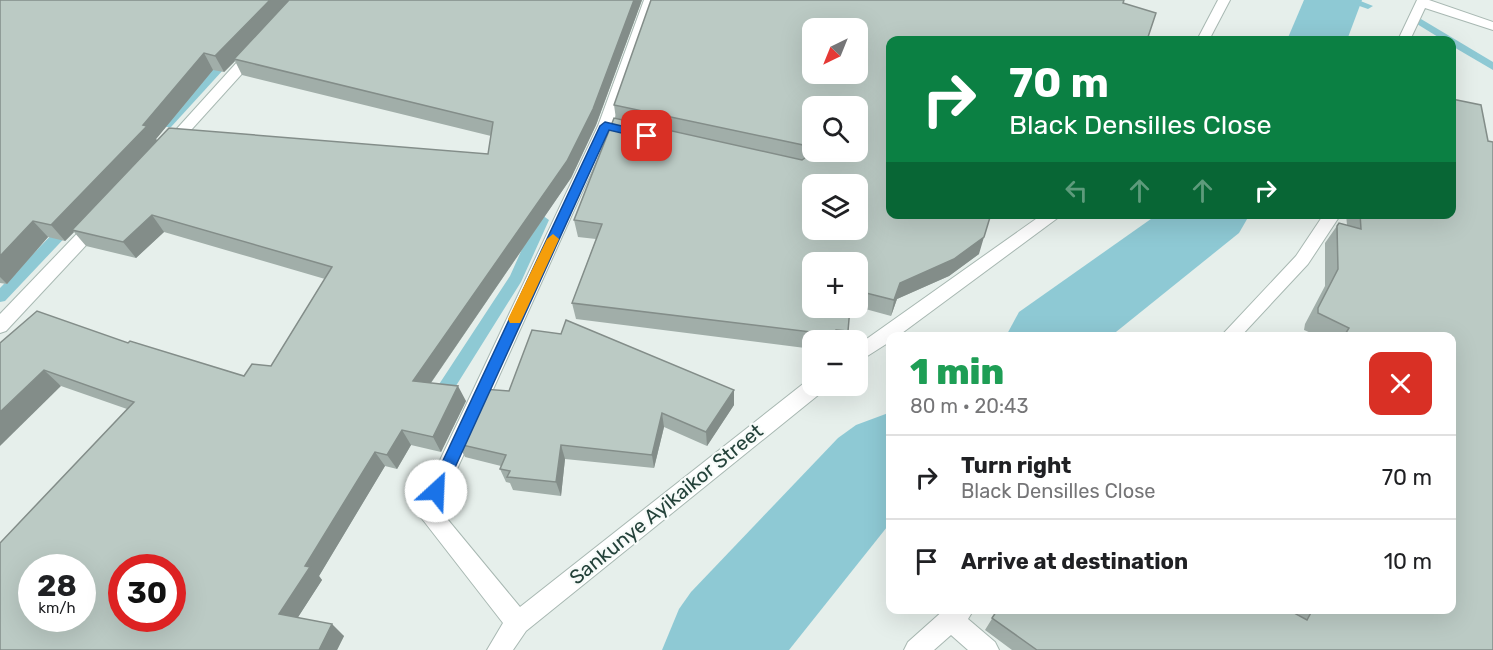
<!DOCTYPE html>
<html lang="en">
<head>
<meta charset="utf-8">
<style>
	body { margin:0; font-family:Rubik,sans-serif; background:#f6f6f6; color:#202124; height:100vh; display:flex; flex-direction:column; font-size:22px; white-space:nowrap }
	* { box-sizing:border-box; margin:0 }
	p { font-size:20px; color:#757577 }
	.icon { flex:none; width:33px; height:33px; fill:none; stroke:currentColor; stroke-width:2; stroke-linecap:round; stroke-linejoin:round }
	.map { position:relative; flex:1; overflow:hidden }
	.details { position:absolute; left:886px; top:332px; width:570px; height:282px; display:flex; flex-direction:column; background:#fff; border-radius:12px; box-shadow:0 6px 24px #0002 }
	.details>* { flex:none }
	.top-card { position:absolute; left:886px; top:36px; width:570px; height:183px; border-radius:12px; box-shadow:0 6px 24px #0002; background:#0b8043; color:#fff; overflow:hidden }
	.needle { width:39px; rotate:223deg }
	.fabs { position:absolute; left:802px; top:18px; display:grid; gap:12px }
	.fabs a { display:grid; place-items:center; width:66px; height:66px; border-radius:12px; background:#fff; box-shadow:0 6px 24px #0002; font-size:30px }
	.speed { position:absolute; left:18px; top:554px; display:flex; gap:12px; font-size:30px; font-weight:700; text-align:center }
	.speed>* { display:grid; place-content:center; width:78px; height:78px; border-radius:50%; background:#fff; box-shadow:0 6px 24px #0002; line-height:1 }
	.speed small { font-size:15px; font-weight:400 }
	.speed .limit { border:9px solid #d22; background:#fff; color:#111 }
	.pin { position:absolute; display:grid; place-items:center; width:51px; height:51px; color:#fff; margin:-26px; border-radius:12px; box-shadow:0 3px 9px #0006 }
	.me { position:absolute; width:66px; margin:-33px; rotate:25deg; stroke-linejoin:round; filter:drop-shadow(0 0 4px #0008) }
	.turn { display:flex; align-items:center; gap:21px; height:126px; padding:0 24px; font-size:27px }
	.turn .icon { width:78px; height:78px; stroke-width:2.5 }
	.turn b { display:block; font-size:42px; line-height:51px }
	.lanes { display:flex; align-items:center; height:57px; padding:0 24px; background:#0003; justify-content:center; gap:30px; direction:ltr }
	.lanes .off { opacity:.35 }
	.round { display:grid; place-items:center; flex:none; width:63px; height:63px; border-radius:12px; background:#f6f6f6 }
	.summary { display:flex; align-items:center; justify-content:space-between; height:102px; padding:0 24px }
	h1 { font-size:36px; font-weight:800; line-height:45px; color:#1e9e55 }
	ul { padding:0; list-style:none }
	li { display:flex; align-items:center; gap:18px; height:84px; padding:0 24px; border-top:2px solid #e0e0e0 }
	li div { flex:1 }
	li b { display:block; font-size:22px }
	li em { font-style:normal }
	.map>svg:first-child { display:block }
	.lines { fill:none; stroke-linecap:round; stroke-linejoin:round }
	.stream { fill:#8ec9d4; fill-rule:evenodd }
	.river { fill:#8ec9d4; fill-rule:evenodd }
	.minor-casing { stroke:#a8b8b2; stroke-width:2 }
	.minor { fill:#fff; fill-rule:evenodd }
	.wall { fill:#a1aea9; fill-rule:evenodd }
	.shaded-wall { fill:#838d89 }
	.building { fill:#bbcac4; stroke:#838d89; stroke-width:1.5; fill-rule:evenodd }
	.route { fill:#1a73e8; stroke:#114b97; stroke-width:1.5 }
	.slow { fill:#f59e0b }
	.labels { text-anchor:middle; stroke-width:4.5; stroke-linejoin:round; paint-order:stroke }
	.street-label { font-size:20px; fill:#24423a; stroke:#f7fbf9 }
</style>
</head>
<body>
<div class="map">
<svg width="1493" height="650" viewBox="0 0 1493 650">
	<rect width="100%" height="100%" fill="#e6efeb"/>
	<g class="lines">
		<!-- stream -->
		<g class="stream">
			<path d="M1342,0H1358L1373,6L1368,9Z"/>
			<path d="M1421,19L1493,62V70L1452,46V40H1443L1417,24L1416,22Z"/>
			<path d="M230,53L235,56L234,58L171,127H163V121L226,54Z"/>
			<path d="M542,215L549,220L521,282L444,405L438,407L432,405L430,400L432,395L510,276L535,220Z"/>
			<path d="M69,220L76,225L74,228L5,301L0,302V288L64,222Z"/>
		</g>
		<!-- river -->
		<g class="river">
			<path d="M1304,0H1362L1347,40H1287Z"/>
			<path d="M1158,214H1250L1239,233L1111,336H1006L1019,312Z"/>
			<path d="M891,412V522L789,650H662L679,609L691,592L838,438L856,425Z"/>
		</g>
		<!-- minor casing -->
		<g class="minor-casing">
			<g id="minor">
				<path d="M644,0H656L612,126L439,509L520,607L808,380L813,379V386H825L822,392L526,631L513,650H487L503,623L416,511L598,126Z"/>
				<path d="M1218,0H1230L1209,40H1197Z"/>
				<path d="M1417,0H1429L1493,22V30L1425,8L1410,40H1398Z"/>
				<path d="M254,48L259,49L260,52L259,55L173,150H163L161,147L163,144L249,49Z"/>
				<path d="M1043,214H1063L898,336H891V341L858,362V345Z"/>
				<path d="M1324,214H1341L1308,264L1241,336H1221L1296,256Z"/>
				<path d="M98,216L104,218L106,222L104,226L6,331L0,333V314L92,218Z"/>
				<path d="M945,609H974L968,619L995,642L999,650H968L951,635L934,650H904L908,642Z"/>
			</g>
		</g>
		<!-- minor -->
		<use href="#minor" class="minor"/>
	</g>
	<!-- wall -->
	<g class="wall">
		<path d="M0,0H642L596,125L571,178L431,383L466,401L441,452L411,445L397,469L385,466L319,576L322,580L298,617L344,636L337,650H0L127,409L61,386L0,343H128L244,376L271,366L325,279L164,232L136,258L86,246L74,232L65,241L48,237L7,284L0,283ZM235,61L242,75L491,136L488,154L157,140L156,139L213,70L224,72Z"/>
		<path d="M891,40L979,254L949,276L897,299L891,316L858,307V262H813L848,331L847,340H813V349L576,319L572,303L596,239L578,237L574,220L616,119L614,105Z"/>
		<path d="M1346,214H1452L1493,650H1012L985,630L998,609L1298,615L1301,609H1452V336H1318L1304,330L1305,324L1325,286V243L1339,223L1347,225Z"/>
		<path d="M734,390V405L707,446L664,427L654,468L565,459L561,496L513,490L510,483L506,482L500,469L501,466L465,457L458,444L509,391Z"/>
	</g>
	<!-- shaded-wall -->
	<g class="shaded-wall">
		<path d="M270,0H293L234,59L235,61L224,72L215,56Z"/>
		<path d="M634,0H642L596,125L571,178L421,397L413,381Z"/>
		<path d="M204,53L213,70L156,139L158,142L72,230L74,232L65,241L51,225L143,125Z"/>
		<path d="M152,215L164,232L136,258L123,242Z"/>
		<path d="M33,221L48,237L7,284L0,277V256Z"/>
		<path d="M984,237L979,254L949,276L897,299L891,316L894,300L900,283Z"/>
		<path d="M44,370L61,386L0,446V412Z"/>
		<path d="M458,386L466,401L441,452L433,437Z"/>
		<path d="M734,390V405L707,446L706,432Z"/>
		<path d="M662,413L664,427L654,468L652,455Z"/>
		<path d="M402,430L411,445L397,469L387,455Z"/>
		<path d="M561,445L565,459L561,496L556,482Z"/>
		<path d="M375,452L385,466L319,576L322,580L293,625L279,614L305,566Z"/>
		<path d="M332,624L344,636L337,650H319Z"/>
	</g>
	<!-- building -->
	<g class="building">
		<path d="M0,0H270L215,56L204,53L143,125L147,126L51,225L33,221L0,256Z"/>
		<path d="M289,0H634L593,109L567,161L413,381L458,386L433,437L402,430L387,455L375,452L305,566L310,567L279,614L332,624L319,650H0V543L134,402L44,370L0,412V343L37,311L128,343L130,341L244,376L252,364L271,366L332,267L152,215L123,242L72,230L169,128L488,154L493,122L234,59ZM32,567H82V618H32ZM122,567H172V618H122Z"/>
		<path d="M651,0H1124L1123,3L1156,13L1147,40H891V214H991L984,237L954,259L900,283L894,300L858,291V262H813V308H850L848,331L836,330L835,335L572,303L602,224L574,220L614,118L802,160L812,153L803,145L614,105ZM813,28H858V74H813ZM813,106H858V152H813ZM813,184H858V230H813Z"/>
		<path d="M1452,99L1481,105L1488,141L1493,142V650H1037L992,618L998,609H1287L1307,620L1313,609H1452V336H1344L1349,328L1318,313V308L1338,269L1337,226L1339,223L1361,229L1360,214H1452Z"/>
		<path d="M566,320L734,390L706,432L662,413L652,455L561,445L556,482L507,477L510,471L500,469L506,455L458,444L483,389L509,391L532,330L561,334Z"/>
	</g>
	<!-- route -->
	<path class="route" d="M605,122L651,133L653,136L647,139L609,130L442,496L436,498L431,496L428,491L431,486L600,126Z"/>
	<!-- slow -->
	<path class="slow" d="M553,234L559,239L522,319L520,323H510L508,319L547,239Z"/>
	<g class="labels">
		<!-- street labels -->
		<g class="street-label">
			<text transform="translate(666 504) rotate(-39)" y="7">Sankunye Ayikaikor Street</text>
		</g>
	</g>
</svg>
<div class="fabs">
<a><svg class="needle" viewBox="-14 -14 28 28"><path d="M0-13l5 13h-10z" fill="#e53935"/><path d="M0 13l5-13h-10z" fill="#757577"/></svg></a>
<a><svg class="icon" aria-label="search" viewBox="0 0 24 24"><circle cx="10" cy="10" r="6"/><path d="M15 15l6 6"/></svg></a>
<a><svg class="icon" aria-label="layers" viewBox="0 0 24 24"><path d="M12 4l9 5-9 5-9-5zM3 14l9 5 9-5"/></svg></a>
<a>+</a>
<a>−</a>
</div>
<div class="speed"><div>28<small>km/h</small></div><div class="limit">30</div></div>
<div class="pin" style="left:647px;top:136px;background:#d93025"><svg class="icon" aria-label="arrive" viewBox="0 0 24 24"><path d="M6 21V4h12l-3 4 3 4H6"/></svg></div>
<svg class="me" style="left:436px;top:491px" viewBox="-20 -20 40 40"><circle r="19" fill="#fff"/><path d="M0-13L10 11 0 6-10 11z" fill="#1a73e8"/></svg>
<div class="top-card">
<div class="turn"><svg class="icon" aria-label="right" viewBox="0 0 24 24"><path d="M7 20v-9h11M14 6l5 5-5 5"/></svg><div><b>70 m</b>Black Densilles Close</div></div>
<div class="lanes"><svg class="icon off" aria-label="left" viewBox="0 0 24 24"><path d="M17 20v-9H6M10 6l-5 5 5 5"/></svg><svg class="icon off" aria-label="ahead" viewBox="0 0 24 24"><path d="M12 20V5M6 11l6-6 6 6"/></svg><svg class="icon off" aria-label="ahead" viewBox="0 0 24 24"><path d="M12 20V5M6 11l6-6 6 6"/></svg><svg class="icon" aria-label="right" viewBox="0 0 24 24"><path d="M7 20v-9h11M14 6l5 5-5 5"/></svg></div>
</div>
<section class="details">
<div class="summary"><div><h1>1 min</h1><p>80 m · 20:43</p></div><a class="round" style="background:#d93025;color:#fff"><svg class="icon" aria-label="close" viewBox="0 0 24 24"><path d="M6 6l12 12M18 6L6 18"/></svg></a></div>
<ul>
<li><svg class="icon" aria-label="right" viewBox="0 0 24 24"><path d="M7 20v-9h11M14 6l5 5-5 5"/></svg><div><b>Turn right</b><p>Black Densilles Close</p></div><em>70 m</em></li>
<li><svg class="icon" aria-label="arrive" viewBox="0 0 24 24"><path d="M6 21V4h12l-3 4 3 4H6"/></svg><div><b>Arrive at destination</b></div><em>10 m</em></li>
</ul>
</section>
</div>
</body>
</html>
